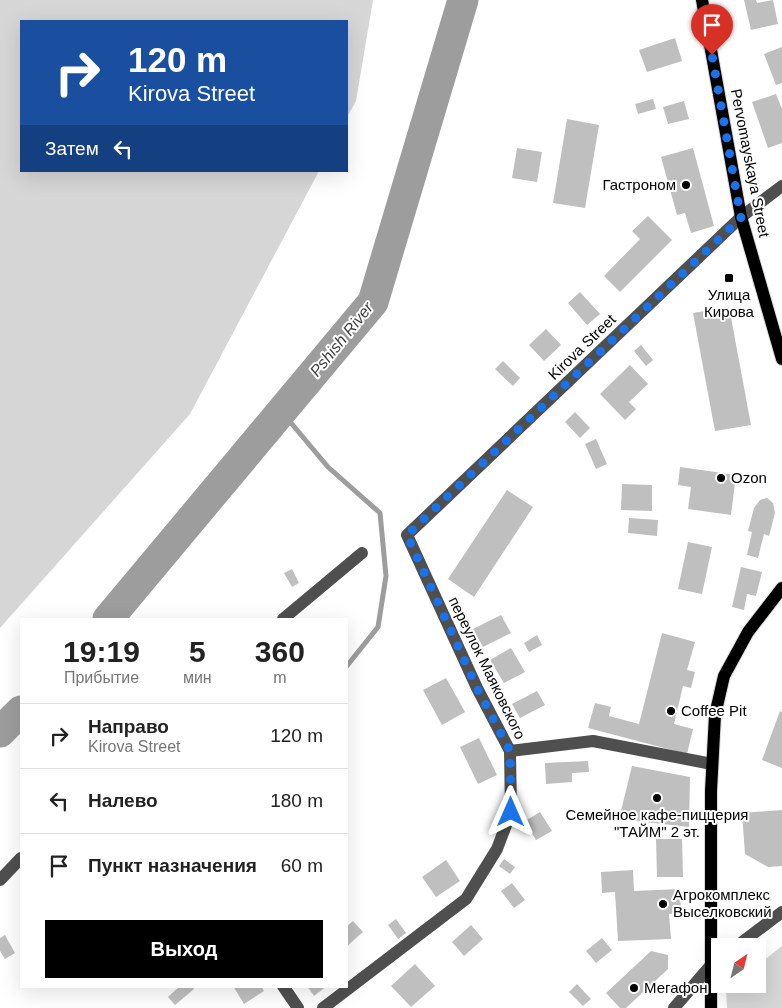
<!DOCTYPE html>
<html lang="ru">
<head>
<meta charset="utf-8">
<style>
	body { margin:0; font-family:Helvetica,sans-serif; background:#f6f6f6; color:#222; height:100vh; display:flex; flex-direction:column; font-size:19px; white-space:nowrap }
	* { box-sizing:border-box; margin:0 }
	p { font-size:16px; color:#767676 }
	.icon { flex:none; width:28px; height:28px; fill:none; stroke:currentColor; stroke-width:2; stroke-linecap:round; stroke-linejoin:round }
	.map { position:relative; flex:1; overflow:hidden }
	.drawer { position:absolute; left:20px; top:618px; width:328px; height:370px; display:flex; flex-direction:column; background:#fff; border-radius:0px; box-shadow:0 5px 20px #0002 }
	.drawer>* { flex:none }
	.hud { position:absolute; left:20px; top:20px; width:328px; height:152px; border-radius:0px; box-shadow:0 5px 20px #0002; background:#1a4fa0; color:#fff; overflow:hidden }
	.needle { width:32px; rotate:35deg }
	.tools { position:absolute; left:711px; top:938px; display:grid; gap:10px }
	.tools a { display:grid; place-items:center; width:55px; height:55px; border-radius:0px; background:#fff; box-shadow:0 5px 20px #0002; font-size:25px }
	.pin { position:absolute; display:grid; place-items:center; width:42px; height:42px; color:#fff; margin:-51px -21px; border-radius:50% 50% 50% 0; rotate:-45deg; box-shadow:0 0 5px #0007 }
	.pin .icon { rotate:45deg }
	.me { position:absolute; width:55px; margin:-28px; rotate:0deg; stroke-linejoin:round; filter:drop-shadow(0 0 4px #0008) }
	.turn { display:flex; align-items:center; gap:18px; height:105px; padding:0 25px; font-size:22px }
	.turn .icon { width:65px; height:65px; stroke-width:2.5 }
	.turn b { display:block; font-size:35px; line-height:42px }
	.then { display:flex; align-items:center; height:48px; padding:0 25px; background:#0003; gap:10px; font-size:19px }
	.eta { display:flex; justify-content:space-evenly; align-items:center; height:85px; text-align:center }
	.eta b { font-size:30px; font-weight:700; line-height:35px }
	.cta { display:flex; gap:10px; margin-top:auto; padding:10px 25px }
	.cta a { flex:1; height:58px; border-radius:0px; background:#000; color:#fff; font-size:20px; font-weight:700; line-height:58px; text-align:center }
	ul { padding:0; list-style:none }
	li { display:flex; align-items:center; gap:15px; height:65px; padding:0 25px; border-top:1px solid #e0e0e0 }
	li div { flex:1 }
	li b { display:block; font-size:19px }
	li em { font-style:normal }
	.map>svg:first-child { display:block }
	.green { fill:#d6d6d6 }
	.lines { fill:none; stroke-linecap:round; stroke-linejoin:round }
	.stream { stroke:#9d9d9d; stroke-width:5 }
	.river { stroke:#9d9d9d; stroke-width:31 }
	.building { fill:#bfbfbf }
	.major-casing { stroke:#dbdbdb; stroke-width:14 }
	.minor { stroke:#4f4f4f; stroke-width:12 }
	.major { stroke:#000; stroke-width:12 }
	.route { stroke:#1a73e8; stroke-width:9; stroke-dasharray:0 16.2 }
	.poi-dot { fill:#000; stroke:#fff; stroke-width:2 }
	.labels { text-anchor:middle; stroke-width:4; stroke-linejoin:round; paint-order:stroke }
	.street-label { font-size:15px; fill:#000; stroke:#fff }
	.poi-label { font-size:15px; fill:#000; stroke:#fff; text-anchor:start }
	.water-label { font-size:16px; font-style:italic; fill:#3e3e3e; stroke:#fff }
</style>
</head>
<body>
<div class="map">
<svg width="782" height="1008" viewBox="0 0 782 1008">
	<rect width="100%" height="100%" fill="#fff"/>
	<!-- green -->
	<g class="green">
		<path d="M0,0H373L356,101L346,119V21H21V171H319L190,414L0,628Z"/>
		<path d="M782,946V1008H727L726,989L733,984H758V965Z"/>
	</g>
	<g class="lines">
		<!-- stream -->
		<path class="stream" d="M281,411L328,467L380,513L386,576L378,627L346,667"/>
		<!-- river -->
		<g class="river">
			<path d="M108,619L373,302L463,0"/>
			<path d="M0,732L21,711"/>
		</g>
	</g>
	<!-- building -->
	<g class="building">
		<path d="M744,0H756L757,3L773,0L778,24L751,30Z"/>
		<path d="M675,38L682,61L647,72L639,50Z"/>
		<path d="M782,47V83L776,85L764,54Z"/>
		<path d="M776,94L782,109V143L768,148L752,102Z"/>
		<path d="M653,99L656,109L638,114L635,104Z"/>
		<path d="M684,101L689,119L668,124L663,107Z"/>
		<path d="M567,119L599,125L585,208L553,203Z"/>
		<path d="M517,148L542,152L537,182L512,178Z"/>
		<path d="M693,148L714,226L691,233L685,213L677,215L661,157Z"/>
		<path d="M648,216L672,240L620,292L604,276L640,239L632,231Z"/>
		<path d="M580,292L600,314L587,325L568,303Z"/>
		<path d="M729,307L751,425L715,431L693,313Z"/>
		<path d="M546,329L561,345L544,361L529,345Z"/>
		<path d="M641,345L653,360L646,366L634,351Z"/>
		<path d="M503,361L520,378L513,386L495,369Z"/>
		<path d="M630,365L648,384L629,402L636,409L625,420L600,394Z"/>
		<path d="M575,412L590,428L580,438L565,422Z"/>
		<path d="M596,439L607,464L596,469L585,444Z"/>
		<path d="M680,467L736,475L731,515L688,509L691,487L678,485Z"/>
		<path d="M622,484L652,485V511L621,510Z"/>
		<path d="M507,490L533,507L474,597L448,579Z"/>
		<path d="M767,498L773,503L775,513L769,536L764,534L758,558L747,555L752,532L748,531L754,508L760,500Z"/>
		<path d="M629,518L658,520L657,536L628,533Z"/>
		<path d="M688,542L712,547L702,594L678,589Z"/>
		<path d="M741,567L762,572L756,596L747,594L744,610L732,607Z"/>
		<path d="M292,569L299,583L292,587L284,573Z"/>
		<path d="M501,615L511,633L483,647L473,629Z"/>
		<path d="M662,633L695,642L687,670L695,672L691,688L683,686L674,724L693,729L687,754L588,728L595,703L611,707L609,716L639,724Z"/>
		<path d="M537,635L542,645L529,652L524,643Z"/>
		<path d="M511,648L525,672L504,683L490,660Z"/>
		<path d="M446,678L465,712L442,725L423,690Z"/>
		<path d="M537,691L545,705L520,718L512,704Z"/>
		<path d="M780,711L782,712V768L762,760Z"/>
		<path d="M479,738L497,775L478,784L460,747Z"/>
		<path d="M588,761L589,772L572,773V782L546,784L545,763Z"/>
		<path d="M632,766L690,777L689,827L619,819Z"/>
		<path d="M782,810V866L768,867L745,854L742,813Z"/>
		<path d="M540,812L552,831L536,840L525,821Z"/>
		<path d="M656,839H682L683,877H657Z"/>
		<path d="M504,859L515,867L510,874L499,866Z"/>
		<path d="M446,860L460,881L436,897L422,877Z"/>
		<path d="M633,870L634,891L680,889L681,913L669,914L671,939L618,941L615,892L602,893L601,872Z"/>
		<path d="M512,883L525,900L514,908L501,891Z"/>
		<path d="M396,919L406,933L398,939L388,925Z"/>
		<path d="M353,921L363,932L346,947V927Z"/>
		<path d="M471,925L483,939L464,956L452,942Z"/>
		<path d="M5,935L15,953L5,959L0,951V938Z"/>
		<path d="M602,938L612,950L596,963L586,951Z"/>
		<path d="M651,951L668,955V969L626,1008H620L606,993Z"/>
		<path d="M415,964L435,986L411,1007L391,986Z"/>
		<path d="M577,984L591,999L583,1006L569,992Z"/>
		<path d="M180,986H192L194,989L175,1005L168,997Z"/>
		<path d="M233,986H261L264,991L244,1004Z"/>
		<path d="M307,986H327L314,996Z"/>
	</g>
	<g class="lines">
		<!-- major casing -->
		<g class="major-casing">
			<g id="major">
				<path d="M702,0L741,217L782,359"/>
				<path d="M711,1008V791L715,715L724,676L748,632L782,588"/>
			</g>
		</g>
		<!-- minor -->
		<g class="minor">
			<path d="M283,619L362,553"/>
			<path d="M510,751L593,741L712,764"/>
			<path d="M0,880L21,858"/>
			<path d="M737,946L782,912"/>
			<path d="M283,986L298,1008"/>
			<path d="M323,1008L466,899L497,849L511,812L510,751L477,688L407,535L741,217L782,186"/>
			<path d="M674,1008L712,964L720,958"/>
		</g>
		<!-- major -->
		<use href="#major" class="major"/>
	</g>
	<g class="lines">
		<!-- route -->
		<path class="route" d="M511,812L510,751L477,688L407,535L741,218L712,55"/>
	</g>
	<!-- markers -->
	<g class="poi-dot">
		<circle cx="686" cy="185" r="5"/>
		<rect x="724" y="273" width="10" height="10" rx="2.5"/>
		<circle cx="721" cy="478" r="5"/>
		<circle cx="671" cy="711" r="5"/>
		<circle cx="657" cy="798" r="5"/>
		<circle cx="663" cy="904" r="5"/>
		<circle cx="634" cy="988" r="5"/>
	</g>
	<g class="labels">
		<!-- street labels -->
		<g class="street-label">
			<text transform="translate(750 163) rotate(79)" y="5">Pervomayskaya Street</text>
			<text transform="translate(582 347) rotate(-44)" y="5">Kirova Street</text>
			<text transform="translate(487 668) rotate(64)" y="5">переулок Маяковского</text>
		</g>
		<!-- poi labels -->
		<g class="poi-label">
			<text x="676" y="190" text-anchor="end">Гастроном</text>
			<text x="729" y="300" text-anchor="middle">Улица<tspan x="729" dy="17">Кирова</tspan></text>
			<text x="731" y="483">Ozon</text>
			<text x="681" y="716">Coffee Pit</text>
			<text x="657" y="820" text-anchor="middle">Семейное кафе-пиццерия<tspan x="657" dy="17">"ТАЙМ" 2 эт.</tspan></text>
			<text x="673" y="900">Агрокомплекс<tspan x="673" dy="17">Выселковский</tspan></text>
			<text x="644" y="993">Мегафон</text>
		</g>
		<!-- water labels -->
		<g class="water-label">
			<text transform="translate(341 339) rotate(-51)" y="6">Pshish River</text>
		</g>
	</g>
</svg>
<div class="tools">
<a><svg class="needle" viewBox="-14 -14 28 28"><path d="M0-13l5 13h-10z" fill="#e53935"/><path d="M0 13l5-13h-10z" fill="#767676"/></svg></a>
</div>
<div class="pin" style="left:712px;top:55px;background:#d93025"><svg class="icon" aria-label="arrive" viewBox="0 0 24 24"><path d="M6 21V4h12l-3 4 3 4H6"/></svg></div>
<svg class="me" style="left:511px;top:812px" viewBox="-20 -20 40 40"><path d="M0-17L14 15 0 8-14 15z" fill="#1a73e8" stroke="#fff" stroke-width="4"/></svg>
<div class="hud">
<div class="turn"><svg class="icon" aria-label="right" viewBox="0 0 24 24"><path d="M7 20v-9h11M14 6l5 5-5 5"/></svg><div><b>120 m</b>Kirova Street</div></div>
<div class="then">Затем<svg class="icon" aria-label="left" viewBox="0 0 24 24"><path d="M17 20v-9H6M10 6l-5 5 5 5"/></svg></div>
</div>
<section class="drawer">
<div class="eta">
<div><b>19:19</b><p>Прибытие</p></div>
<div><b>5</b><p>мин</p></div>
<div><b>360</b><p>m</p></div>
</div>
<ul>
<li><svg class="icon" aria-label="right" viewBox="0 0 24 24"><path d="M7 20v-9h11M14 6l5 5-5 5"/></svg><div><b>Направо</b><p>Kirova Street</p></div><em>120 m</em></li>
<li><svg class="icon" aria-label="left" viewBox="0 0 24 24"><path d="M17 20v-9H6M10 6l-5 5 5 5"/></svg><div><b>Налево</b></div><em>180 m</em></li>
<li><svg class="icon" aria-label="arrive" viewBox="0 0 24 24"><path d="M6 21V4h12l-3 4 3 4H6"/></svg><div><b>Пункт назначения</b></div><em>60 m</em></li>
</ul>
<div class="cta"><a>Выход</a></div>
</section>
</div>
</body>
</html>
